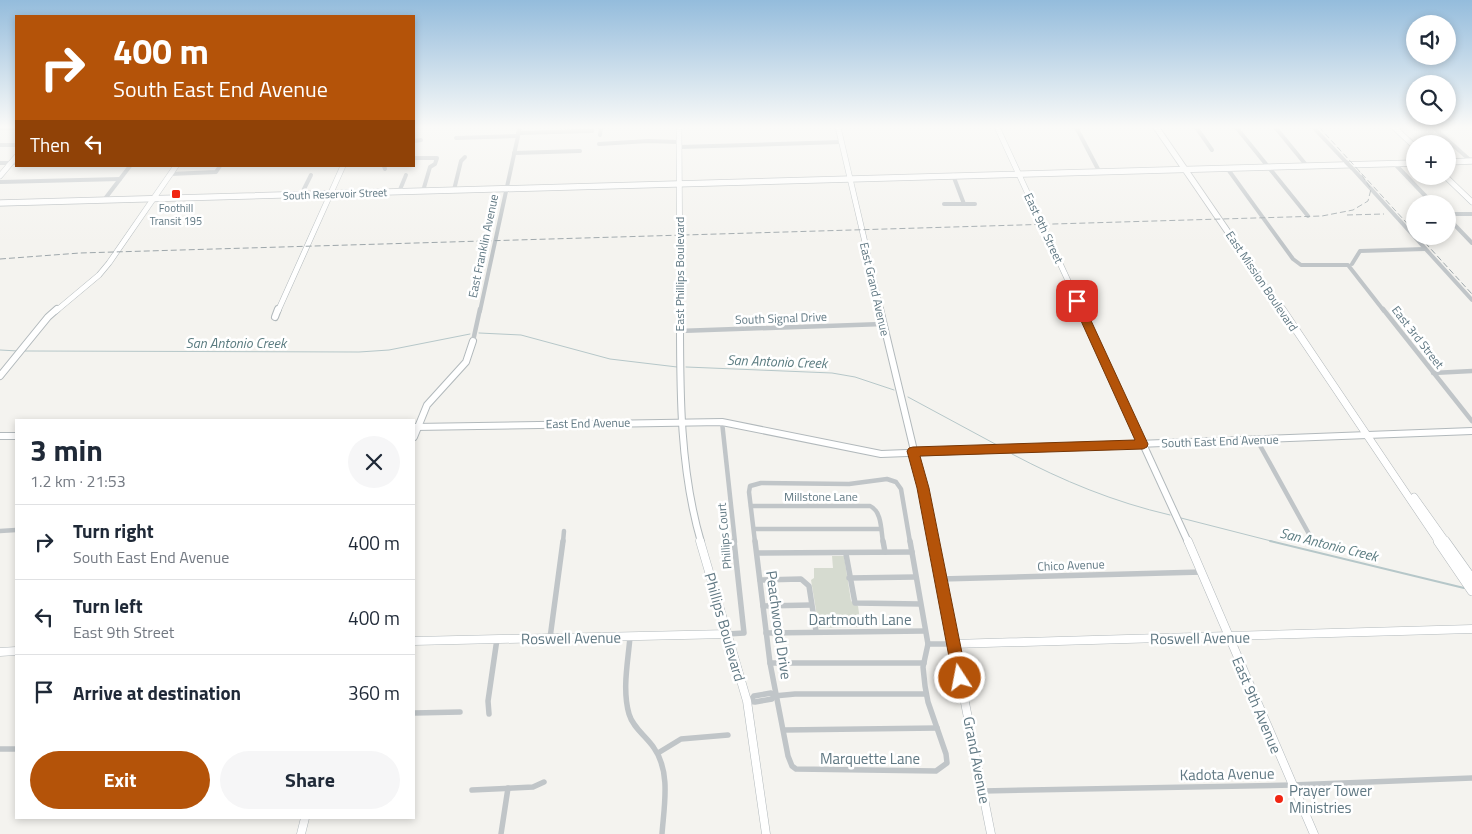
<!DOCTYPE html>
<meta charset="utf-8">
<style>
:root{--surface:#fff;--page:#f6f6f7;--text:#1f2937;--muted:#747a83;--line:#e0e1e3;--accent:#b45309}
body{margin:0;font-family:"Titillium Web",sans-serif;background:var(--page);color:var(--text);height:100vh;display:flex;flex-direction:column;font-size:19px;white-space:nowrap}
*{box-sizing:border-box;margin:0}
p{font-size:16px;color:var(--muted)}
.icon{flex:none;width:28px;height:28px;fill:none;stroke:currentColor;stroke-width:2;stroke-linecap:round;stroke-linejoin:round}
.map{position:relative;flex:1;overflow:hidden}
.drawer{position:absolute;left:15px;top:419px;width:400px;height:400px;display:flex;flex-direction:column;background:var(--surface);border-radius:0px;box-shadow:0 2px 8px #0003}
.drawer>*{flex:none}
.top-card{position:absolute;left:15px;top:15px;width:400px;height:152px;border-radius:0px;box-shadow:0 2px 8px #0003;background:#b45309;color:#fff;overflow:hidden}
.fabs{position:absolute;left:1406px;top:15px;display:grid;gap:10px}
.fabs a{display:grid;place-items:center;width:50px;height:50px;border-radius:50%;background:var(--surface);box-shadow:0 2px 8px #0003;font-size:25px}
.pin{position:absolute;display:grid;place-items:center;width:42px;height:42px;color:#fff;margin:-21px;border-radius:10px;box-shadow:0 2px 8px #0006}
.me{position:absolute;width:55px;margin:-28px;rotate:349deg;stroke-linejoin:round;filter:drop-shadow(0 0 4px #0008)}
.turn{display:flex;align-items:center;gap:18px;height:105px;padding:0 15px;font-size:22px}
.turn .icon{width:65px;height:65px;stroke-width:2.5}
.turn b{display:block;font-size:35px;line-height:42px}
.then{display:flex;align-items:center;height:48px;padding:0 15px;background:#0003;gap:10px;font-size:19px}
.round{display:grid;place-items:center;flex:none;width:52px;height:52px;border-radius:26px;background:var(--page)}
.overview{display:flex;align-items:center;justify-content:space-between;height:85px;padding:0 15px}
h1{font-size:30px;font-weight:700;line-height:38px}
.primary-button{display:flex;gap:10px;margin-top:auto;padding:10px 15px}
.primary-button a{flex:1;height:58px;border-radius:30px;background:var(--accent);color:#fff;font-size:20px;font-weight:700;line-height:58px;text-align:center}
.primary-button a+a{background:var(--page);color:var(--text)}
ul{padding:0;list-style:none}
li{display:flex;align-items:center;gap:15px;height:75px;padding:0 15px;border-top:1px solid var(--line)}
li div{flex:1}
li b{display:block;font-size:19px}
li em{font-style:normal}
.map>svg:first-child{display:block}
.green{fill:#d6dbd0}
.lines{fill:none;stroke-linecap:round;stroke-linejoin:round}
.stream-far1{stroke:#b6c7c9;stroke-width:1}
.stream{stroke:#b6c7c9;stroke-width:2}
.secondary-far2-casing{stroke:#b2b9bc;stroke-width:6}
.secondary-far1-casing{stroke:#b2b9bc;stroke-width:8}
.secondary-casing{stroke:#b2b9bc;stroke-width:9}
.primary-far2-casing{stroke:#b1b7ba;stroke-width:7}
.primary-far1-casing{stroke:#b1b7ba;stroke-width:8}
.primary-casing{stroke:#b1b7ba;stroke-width:10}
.street-far2{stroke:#c0c5c8;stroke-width:4}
.street-far1{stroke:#c0c5c8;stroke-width:4.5}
.street{stroke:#c0c5c8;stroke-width:5.5}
.secondary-far2{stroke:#fff;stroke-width:5}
.secondary-far1{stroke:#fff;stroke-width:6}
.secondary{stroke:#fff;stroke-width:8}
.primary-far2{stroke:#fff;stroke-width:5.5}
.primary-far1{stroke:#fff;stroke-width:7}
.primary{stroke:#fff;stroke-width:9}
.rail{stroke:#9ea7ab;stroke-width:1;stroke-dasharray:6 3;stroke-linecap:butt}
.street-bridge{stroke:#c0c5c8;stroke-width:4}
.route{fill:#b45309;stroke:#753606}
.poi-dot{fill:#f12512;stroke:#fff;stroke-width:2}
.labels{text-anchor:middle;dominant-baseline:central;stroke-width:5;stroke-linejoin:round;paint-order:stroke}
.far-street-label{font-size:11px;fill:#607883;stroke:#fff}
.far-poi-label{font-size:11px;fill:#607883;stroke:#fff}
.street-label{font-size:12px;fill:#607883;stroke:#fff}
.water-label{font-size:14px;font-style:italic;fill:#5b7c81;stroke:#fff}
.near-street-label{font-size:15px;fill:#607883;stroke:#fff}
.near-poi-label{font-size:15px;fill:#607883;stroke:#fff;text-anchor:start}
</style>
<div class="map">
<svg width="1472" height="834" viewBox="0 0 1472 834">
<rect width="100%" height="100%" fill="#f4f3ef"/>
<polygon class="green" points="832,556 844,556 851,601 858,606 861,627 819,628 811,580 814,578 814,568 833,568"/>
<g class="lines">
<g class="stream-far1">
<polyline points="479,333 521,335 610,359 677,367"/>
<polyline points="0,350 18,351"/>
<polyline points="25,351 359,352 389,350 470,334"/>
<polyline points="686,367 832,373 855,377 894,390"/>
<polyline points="908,397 997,445"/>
<path d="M 1012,454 C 1063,481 1114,502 1170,515"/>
<polyline points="1181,518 1275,542"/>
</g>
<polyline class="stream" points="1270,541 1464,588"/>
<defs>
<g id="secondary-far2">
<polyline points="679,127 680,311"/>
<polyline points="838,127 881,311"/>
<polyline points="997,127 1082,311"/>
<polyline points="1394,127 1415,147"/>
<polyline points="0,176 16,157"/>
<polyline points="1445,176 1472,202"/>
<polyline points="56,311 99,275 109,263 176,166"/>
<polyline points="278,311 343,166"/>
</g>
<g id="secondary-far1">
<path d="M 680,309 C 680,387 679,467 701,542"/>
<polyline points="880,309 923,488 934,542"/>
<polyline points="1081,309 1188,542"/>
<polyline points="275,317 278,309"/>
<polyline points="0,376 48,317 57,309"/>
<polyline points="414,427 722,422 881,454 1472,431"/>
<polyline points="0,436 16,436"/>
<polyline points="414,437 427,405 466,362 473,341"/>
</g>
<g id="secondary">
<polyline points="700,541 747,701 766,834"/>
<polyline points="933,541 991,834"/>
<polyline points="1188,541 1314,834"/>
<polyline points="414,641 728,634"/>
<polyline points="953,644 1472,629"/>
<polyline points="0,652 16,651"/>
<polyline points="301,834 305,818"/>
</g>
<g id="primary-far2">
<polyline points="1156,127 1282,311"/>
<polyline points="1448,162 1472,161"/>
<polyline points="0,203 1415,163"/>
</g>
<g id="primary-far1">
<polyline points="1282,309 1439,542"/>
<polyline points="1414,497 1446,542"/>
</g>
<g id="primary">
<polyline points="1438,541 1472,591"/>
<polyline points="1445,541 1472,579"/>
</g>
</defs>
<use href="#secondary-far2" class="secondary-far2-casing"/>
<use href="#secondary-far1" class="secondary-far1-casing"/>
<use href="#secondary" class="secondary-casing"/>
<use href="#primary-far2" class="primary-far2-casing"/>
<use href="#primary-far1" class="primary-far1-casing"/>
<use href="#primary" class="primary-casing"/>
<g class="street-far2">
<polyline points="1076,127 1099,171"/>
<polyline points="1196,127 1212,150"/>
<polyline points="1236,127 1308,216"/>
<polyline points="1275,127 1307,166"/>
<polyline points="1313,127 1346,162"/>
<polyline points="1433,127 1471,161"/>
<polyline points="0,128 16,128"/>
<polyline points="518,133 592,131"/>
<polyline points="600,135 601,127"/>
<polyline points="456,138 518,136"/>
<polyline points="414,141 421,140"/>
<polyline points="599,144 648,141 679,142"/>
<polyline points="0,145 16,145"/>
<polyline points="679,147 841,142"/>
<polyline points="514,153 580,151"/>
<polyline points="414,158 437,158 435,164 430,167 423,191"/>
<polyline points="0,163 16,163"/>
<polyline points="1394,163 1433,204"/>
<polyline points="384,166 385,169"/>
<polyline points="1227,168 1293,259 1301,265 1348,265 1384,311"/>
<polyline points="1352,168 1472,300"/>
<polyline points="171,174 216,172 220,166"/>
<polyline points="953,175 964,204"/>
<polyline points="0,182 120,179"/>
<polyline points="454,190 461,161 465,157"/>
<polyline points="399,192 406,175"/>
<polyline points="301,195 311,175"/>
<polyline points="104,200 130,166"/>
<polyline points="944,204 975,204"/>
<polyline points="1448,214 1472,214"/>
<polyline points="1448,218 1472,243"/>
<polyline points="1352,264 1360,251 1425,249"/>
<polyline points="480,311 520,127"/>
</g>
<g class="street-far1">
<polyline points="1383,309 1472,421"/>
<polyline points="679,331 883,324"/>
<polyline points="473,341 480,309"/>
<polyline points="1433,373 1472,371"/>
<polyline points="722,422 735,542"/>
<polyline points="1257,440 1309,534"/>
<path d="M 751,506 L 870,506 C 882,511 881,531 883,542"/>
<polyline points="754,529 881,529"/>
<polyline points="0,531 16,530"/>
<polyline points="563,542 564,531"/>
<polyline points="755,542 749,492 750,486 761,483 849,484 887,479 896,482 901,489 910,542"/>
</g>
<g class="street">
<polyline points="755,541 770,663 788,756 792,766 796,769 936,771 947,763 946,754 928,702 925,686 923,667 928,644 910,541"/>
<polyline points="883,541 885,552"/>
<polyline points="757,553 912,552"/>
<polyline points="846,554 855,603 920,604"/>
<polyline points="849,578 915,577"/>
<polyline points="941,579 1202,572"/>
<polyline points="760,580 801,579 809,586 816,631"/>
<polyline points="763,606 811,605"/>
<polyline points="766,633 925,631"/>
<polyline points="728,634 744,633 734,541"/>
<path d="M 630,637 C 628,662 622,689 629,714 C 633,728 646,736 654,748 C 671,772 664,806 662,834"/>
<polyline points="550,638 563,541"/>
<polyline points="928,644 953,644"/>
<polyline points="770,663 924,663"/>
<polyline points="751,700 754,696 771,693 774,696"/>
<polyline points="747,701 755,702 772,699 774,696 795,694 926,694"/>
<polyline points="414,713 460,712"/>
<polyline points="489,714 488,701 497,639"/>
<polyline points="784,730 937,728"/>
<polyline points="0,749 16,749"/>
<polyline points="658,753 681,739 728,735"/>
<polyline points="472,790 533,787 544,782"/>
<polyline points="983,791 1292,785 1472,778"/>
<polyline points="501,834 508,788"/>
</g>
<use href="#secondary-far2" class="secondary-far2"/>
<use href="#secondary-far1" class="secondary-far1"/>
<use href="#secondary" class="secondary"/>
<use href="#primary-far2" class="primary-far2"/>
<use href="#primary-far1" class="primary-far1"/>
<use href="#primary" class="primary"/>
<g class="rail">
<polyline points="1319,127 1415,232"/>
<polyline points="1347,215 1384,214"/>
<polyline points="1419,236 1472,294"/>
<polyline points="0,259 80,253 1322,216 1353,210 1368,201 1371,189 1359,171"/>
</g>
<polyline class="street-bridge" points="1346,162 1352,168"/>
</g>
<linearGradient id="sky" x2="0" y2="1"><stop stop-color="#94bcdc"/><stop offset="0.52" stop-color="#fafaf8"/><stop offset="1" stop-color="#fafaf8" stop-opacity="0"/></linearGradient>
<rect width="1472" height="244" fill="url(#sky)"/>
<polygon class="route" points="1077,298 1082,301 1148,444 1147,447 1143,449 920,456 929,488 967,678 965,683 960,685 955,683 953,678 917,488 907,451 909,448 913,447 1135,440 1072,301"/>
<g class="poi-dot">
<rect x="171" y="189" width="10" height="10" rx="2.5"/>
<circle cx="1279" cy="799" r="5"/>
</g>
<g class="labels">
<g class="far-street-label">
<text transform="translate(335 194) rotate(-2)">South Reservoir Street</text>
</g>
<g class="far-poi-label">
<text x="176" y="208">Foothill<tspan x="176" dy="13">Transit 195</tspan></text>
</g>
<g class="street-label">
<text transform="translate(1044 228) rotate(65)">East 9th Street</text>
<text transform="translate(483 246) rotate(-78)">East Franklin Avenue</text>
<text transform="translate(679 274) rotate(-90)">East Phillips Boulevard</text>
<text transform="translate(1262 281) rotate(56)">East Mission Boulevard</text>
<text transform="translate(875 289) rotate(77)">East Grand Avenue</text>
<text transform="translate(781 318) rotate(-2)">South Signal Drive</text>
<text transform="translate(1418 337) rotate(52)">East 3rd Street</text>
<text transform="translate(588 423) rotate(-1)">East End Avenue</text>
<text transform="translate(1220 441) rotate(-2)">South East End Avenue</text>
<text x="821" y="496">Millstone Lane</text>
<text transform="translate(724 536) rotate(-95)">Phillips Court</text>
<text transform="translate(1071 565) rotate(-2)">Chico Avenue</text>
</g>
<g class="water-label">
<text x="236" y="342">San Antonio Creek</text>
<text transform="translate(777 361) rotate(2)">San Antonio Creek</text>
<text transform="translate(1329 544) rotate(14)">San Antonio Creek</text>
</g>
<g class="near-street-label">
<text x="860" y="619">Dartmouth Lane</text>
<text transform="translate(779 625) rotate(82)">Peachwood Drive</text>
<text transform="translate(725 627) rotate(74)">Phillips Boulevard</text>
<text transform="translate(571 638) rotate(-1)">Roswell Avenue</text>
<text transform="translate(1200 638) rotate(-1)">Roswell Avenue</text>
<text transform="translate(1257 705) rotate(67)">East 9th Avenue</text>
<text x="870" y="758">Marquette Lane</text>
<text transform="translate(977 760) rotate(79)">Grand Avenue</text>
<text transform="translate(1227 774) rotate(-1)">Kadota Avenue</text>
</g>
<g class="near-poi-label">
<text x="1289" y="790">Prayer Tower<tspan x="1289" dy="17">Ministries</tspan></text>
</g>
</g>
</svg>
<div class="fabs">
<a><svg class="icon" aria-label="sound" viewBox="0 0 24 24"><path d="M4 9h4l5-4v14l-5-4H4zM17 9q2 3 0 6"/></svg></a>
<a><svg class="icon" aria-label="search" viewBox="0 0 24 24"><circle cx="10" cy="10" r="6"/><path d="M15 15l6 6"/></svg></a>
<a>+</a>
<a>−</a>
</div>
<div class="pin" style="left:1077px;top:301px;background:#d93025"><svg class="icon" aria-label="arrive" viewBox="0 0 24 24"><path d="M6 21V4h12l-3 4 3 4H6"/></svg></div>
<svg class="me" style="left:960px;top:678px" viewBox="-20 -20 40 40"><circle r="17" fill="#b45309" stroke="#fff" stroke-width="3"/><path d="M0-11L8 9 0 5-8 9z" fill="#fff"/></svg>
<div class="top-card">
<div class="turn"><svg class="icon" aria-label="right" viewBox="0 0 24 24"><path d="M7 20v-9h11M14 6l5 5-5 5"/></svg><div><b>400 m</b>South East End Avenue</div></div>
<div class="then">Then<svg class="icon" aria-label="left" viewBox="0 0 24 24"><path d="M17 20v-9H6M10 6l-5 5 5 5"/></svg></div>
</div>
<section class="drawer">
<div class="overview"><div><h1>3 min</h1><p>1.2 km · 21:53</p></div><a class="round"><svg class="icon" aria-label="close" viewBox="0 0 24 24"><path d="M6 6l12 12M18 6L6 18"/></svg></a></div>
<ul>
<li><svg class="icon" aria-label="right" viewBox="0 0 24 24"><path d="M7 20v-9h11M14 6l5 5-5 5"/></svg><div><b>Turn right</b><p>South East End Avenue</p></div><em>400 m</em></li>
<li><svg class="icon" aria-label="left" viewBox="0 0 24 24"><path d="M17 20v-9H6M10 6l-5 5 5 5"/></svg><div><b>Turn left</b><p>East 9th Street</p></div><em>400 m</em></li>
<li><svg class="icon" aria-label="arrive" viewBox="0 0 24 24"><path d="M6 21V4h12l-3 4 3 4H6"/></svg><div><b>Arrive at destination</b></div><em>360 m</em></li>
</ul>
<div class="primary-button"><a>Exit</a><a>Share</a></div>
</section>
</div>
